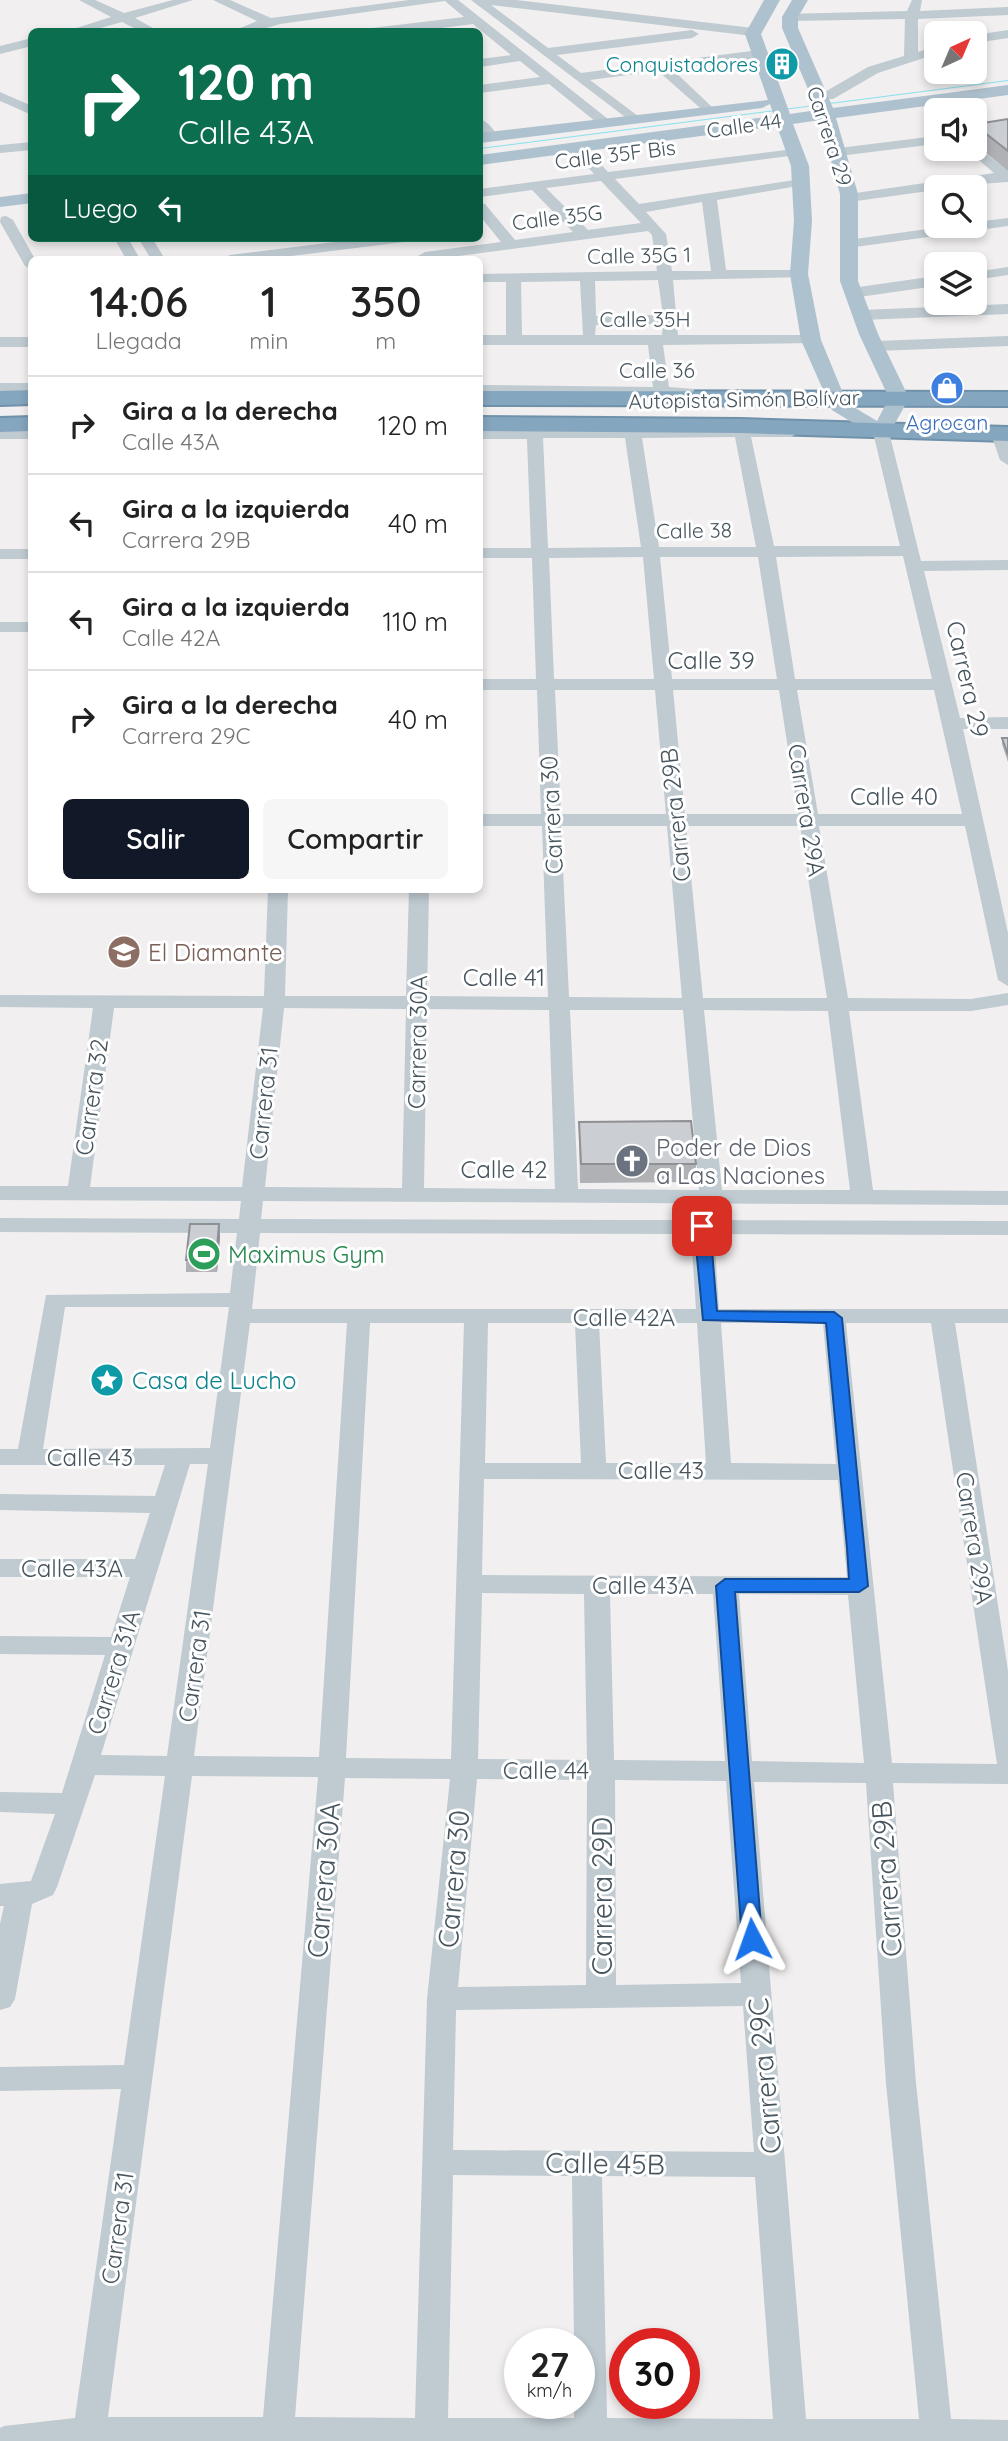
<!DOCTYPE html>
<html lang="es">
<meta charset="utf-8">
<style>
:root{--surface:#fff;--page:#f6f6f6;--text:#222;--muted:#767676;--line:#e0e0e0;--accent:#111827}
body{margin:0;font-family:Quicksand,sans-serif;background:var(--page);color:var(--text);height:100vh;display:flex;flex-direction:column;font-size:26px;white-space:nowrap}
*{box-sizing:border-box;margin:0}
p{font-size:23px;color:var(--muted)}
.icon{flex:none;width:38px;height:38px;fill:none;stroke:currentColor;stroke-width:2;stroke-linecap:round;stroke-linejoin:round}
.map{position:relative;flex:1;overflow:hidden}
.panel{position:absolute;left:28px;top:256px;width:455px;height:637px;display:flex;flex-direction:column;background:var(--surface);border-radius:10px;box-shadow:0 4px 10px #0003}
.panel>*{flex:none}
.top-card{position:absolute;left:28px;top:28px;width:455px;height:214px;border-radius:10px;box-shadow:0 4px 10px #0003;background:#0b6e4f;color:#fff;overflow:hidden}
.needle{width:46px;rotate:44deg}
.buttons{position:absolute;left:924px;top:21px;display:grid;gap:14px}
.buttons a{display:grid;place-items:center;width:63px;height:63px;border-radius:10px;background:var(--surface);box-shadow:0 4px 10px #0003;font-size:35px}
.speed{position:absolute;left:504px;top:2328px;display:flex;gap:14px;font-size:35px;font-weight:700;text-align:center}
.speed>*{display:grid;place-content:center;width:91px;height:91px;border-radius:50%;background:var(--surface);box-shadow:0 4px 10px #0003;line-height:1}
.speed small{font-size:18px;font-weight:400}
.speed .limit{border:10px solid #d22;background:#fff;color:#111}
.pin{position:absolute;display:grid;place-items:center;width:60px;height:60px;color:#fff;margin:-30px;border-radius:14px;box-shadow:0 4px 10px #0006}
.me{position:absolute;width:77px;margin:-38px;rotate:356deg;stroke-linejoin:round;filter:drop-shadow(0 0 5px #0008)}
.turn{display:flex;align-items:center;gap:24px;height:147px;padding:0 35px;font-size:32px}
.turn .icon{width:91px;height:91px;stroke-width:2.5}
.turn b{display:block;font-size:49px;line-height:60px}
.then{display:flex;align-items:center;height:66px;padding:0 35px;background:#0003;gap:14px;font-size:26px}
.eta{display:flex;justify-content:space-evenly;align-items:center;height:119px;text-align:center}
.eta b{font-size:42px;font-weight:600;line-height:49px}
.action{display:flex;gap:14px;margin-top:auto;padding:14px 35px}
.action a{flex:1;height:80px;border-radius:10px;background:var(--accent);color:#fff;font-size:28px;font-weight:600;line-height:80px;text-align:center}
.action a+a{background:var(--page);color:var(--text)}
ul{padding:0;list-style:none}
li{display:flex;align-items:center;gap:21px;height:98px;padding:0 35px;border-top:2px solid var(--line)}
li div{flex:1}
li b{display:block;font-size:26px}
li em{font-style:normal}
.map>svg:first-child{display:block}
.water{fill:#88e1ee}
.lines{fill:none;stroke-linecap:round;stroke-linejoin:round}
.highway-casing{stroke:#7091aa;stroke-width:4}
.minor{fill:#bfcad1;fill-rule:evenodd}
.major{fill:#aec1ce;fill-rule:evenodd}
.highway{fill:#85a6bf;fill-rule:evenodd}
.wall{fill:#afb1b5}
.shaded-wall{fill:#8e9094}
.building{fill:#cbced3;stroke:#8e9094;stroke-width:2}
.route{fill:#1a73e8;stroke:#114b97;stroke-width:2}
.labels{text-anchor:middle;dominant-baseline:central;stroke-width:6;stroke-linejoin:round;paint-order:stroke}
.far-culture-label{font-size:21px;fill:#0d838f;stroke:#fff;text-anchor:end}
.far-street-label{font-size:21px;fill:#46545d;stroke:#fff}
.far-shop-label{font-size:21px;fill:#366cbe;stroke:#fff}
.street-label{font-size:24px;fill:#46545d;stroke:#fff}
.education-label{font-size:24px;fill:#785e54;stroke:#fff;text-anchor:start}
.worship-label{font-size:24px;fill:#5b616d;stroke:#fff;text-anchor:start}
.leisure-label{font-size:24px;fill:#27864d;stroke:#fff;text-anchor:start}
.culture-label{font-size:24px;fill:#0d838f;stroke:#fff;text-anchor:start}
.near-street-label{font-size:28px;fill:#46545d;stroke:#fff}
</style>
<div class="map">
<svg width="1008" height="2441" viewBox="0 0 1008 2441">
<rect width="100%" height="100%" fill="#f1efef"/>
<polygon class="water" points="1008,80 1008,81 480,149 480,148"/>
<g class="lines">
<defs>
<g id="highway">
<polygon points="32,390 32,404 0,405 0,391"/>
<polygon points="480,391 1008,392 1008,406 480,405"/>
<polygon points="32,417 32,431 0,432 0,418"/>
<polygon points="480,417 741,419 1008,427 1008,441 741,433 480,431"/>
</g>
</defs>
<use href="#highway" class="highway-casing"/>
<g class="minor">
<polygon points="79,0 95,0 124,13 173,0 193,0 135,18 160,32 142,32 122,22 86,32 64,32 111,17"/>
<polygon points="213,0 230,0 271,18 409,0 458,0 613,123 601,126 549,84 480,93 480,85 540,77 520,61 480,67 480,59 511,55 473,24 410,32 366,32 372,28 464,17 445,1 280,24 252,32 231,32 257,21"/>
<polygon points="471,0 516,0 753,28 759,32 753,36 491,5 548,48 692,30 699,34 692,38 557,55 581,73 759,50 766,54 759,58 672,69 712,107 714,110 707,114 658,71 590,80 638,116 638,122 633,123"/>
<polygon points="912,0 922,0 920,11 1008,7 1008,15 918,19 918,52 936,46 936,54 878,73 833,99 823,99 823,93 868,67 904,56 905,19 790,21 785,20 785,14 907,11"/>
<polygon points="1008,30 1008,38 975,43 975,35"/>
<polygon points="32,38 32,46 0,54 0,46"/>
<polygon points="0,92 32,106 32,115 0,101"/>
<path d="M 480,119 C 487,121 499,133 496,140 L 486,140 L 480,131 Z"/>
<polygon points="936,136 936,144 839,156 832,152 839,148"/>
<polygon points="32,142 32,150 0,153 0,145"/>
<path d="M 577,143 L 582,144 L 608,172 L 802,148 L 802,154 L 797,155 L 615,179 L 639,204 L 808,178 L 808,184 L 803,185 L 717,200 L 726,270 L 799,270 L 804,271 L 804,277 L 673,280 L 678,335 L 811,335 L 816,337 L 816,343 L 663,345 L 669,387 L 694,389 L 694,395 L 688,397 L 480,395 L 480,385 L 653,387 L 648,345 L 480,345 L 480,335 L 506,335 L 506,282 L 480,282 L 480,274 L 657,271 L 652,235 L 648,231 L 436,259 L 420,259 L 418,256 L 425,252 L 501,242 L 480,216 L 480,203 L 485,204 L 515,240 L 573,232 L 532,190 L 480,197 L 480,189 L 594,174 L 570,147 ZM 601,181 L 641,223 L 588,230 L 546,188 ZM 702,202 L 711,271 L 672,271 L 666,234 L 646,212 ZM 658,280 L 663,315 L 596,316 L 595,281 ZM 580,281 L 583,335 L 522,335 L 521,282 ZM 663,324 L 662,335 L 595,335 L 596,325 Z"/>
<polygon points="975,145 1008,171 1008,182 936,187 936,190 849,202 842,198 849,194 994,173 966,149 975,149"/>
<polygon points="6,216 13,220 35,259 32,259 32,270 25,266 0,222 1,217"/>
<polygon points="1008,218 1008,226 848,248 841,244 848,240 949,226 975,226 975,222"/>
<polygon points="114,238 128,238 140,259 126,259"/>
<polygon points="138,238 152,238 165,259 151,259"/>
<polygon points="367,238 411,238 404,242 267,259 223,259 230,255"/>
<polygon points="1008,267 1008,275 975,280 975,272"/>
<polygon points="936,276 936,286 852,298 844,293 852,288"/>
<polygon points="1008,304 1008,314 862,320 854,315 862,310"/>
<polygon points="1008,336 1008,346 876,351 868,346 876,341"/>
<rect x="0" y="337" width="32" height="10"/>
<rect x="0" y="383" width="32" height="10"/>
<path d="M 741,421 L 749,427 L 791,427 L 799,432 L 791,437 L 751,437 L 774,546 L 900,546 L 873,432 L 881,427 L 889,432 L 921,561 L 1008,560 L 1008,570 L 924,571 L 960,718 L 1008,717 L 1008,729 L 963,729 L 1008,933 L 1008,986 L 998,980 L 965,826 L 819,826 L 848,998 L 971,999 L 1008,993 L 1008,1005 L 971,1011 L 849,1011 L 873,1190 L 1008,1191 L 1008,1205 L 263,1201 L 261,1219 L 1008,1221 L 1008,1235 L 714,1234 L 719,1309 L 1008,1309 L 1008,1323 L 955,1323 L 1008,1671 L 1008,1784 L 893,1783 L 916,2083 L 951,2419 L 1008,2420 L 1008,2441 L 0,2441 L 0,2428 L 4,2426 L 75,2418 L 121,2089 L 0,2091 L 0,2067 L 124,2065 L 165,1776 L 95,1775 L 57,1887 L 53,1895 L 32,1904 L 15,1999 L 10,2007 L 0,2010 L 0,1924 L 4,1906 L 0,1906 L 0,1884 L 31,1881 L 55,1814 L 0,1812 L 0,1792 L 62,1793 L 105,1655 L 0,1654 L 0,1636 L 111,1637 L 130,1577 L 0,1577 L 0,1559 L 135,1559 L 150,1513 L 0,1510 L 0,1494 L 155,1496 L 165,1465 L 0,1465 L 0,1449 L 18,1449 L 46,1295 L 230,1293 L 237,1233 L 0,1232 L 0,1218 L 239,1219 L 241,1201 L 0,1200 L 0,1186 L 68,1186 L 93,1008 L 0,1007 L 0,995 L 264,996 L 268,889 L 288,889 L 285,996 L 406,996 L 409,889 L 429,889 L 427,996 L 548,997 L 542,826 L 480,826 L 480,814 L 541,814 L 537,690 L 480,690 L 480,679 L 536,679 L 532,558 L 480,558 L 480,548 L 531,548 L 527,439 L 480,439 L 480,429 L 733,427 L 735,423 ZM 735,437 L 756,547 L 659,547 L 642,438 ZM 543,438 L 625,438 L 641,547 L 548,548 ZM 903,556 L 932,679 L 795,679 L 776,557 ZM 643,557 L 654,679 L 554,679 L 549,558 ZM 660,557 L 758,557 L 777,679 L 672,679 ZM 555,690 L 655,690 L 666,814 L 561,814 ZM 673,690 L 779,690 L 798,814 L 685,814 ZM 797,690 L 934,690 L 962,814 L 818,814 ZM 561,826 L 667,826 L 682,998 L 569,997 ZM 686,826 L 800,826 L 827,998 L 703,998 ZM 114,1008 L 263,1008 L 242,1187 L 90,1187 ZM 284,1008 L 406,1009 L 402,1188 L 265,1187 ZM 427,1009 L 549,1010 L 555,1189 L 424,1188 ZM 570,1010 L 683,1010 L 699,1190 L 578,1189 ZM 704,1010 L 828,1011 L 850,1190 L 722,1190 ZM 260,1233 L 691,1234 L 696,1309 L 252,1309 ZM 65,1307 L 229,1307 L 210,1448 L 43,1449 ZM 250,1323 L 347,1323 L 319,1757 L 194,1756 ZM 370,1323 L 464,1323 L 451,1759 L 346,1758 ZM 488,1323 L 575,1323 L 581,1463 L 485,1463 ZM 599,1323 L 697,1323 L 706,1463 L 606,1463 ZM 721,1323 L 823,1323 L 836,1464 L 731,1463 ZM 846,1323 L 931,1323 L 997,1764 L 892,1763 ZM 190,1464 L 208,1464 L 167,1756 L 101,1755 ZM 484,1479 L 838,1480 L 847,1577 L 482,1575 ZM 482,1593 L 584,1594 L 587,1760 L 478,1759 ZM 610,1594 L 713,1594 L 725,1761 L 614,1760 ZM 739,1594 L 848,1595 L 864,1763 L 752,1761 ZM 192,1776 L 318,1777 L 263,2417 L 108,2417 ZM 345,1778 L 450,1779 L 427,1999 L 415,2418 L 295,2417 ZM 477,1779 L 587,1780 L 586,1985 L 458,1987 ZM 615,1780 L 726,1781 L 741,1983 L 616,1985 ZM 754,1782 L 866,1783 L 886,2083 L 919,2419 L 806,2419 ZM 743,2006 L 754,2152 L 453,2150 L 456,2010 ZM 453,2175 L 572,2176 L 574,2343 L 579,2343 L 579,2403 L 574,2403 L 574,2418 L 448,2418 ZM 602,2176 L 755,2177 L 773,2419 L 607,2418 Z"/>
<rect x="0" y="429" width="32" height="10"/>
<polygon points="999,429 1005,431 1008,436 1008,465 1000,460 991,434"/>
<rect x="0" y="549" width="32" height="10"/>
<rect x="0" y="622" width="32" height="10"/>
</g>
<g class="major">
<path d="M 764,0 L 780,0 L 761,34 L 790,114 L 817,110 L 782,28 L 782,17 L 792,0 L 808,0 L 798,17 L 798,28 L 833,108 L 1008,85 L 1008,95 L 836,118 L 858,194 L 858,281 L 878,334 L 909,398 L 888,436 L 874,436 L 832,410 L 801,340 L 790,274 L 794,221 L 791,166 L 777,126 L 480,165 L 480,155 L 774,116 L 770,104 L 762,108 L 480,143 L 480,133 L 768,100 L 745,34 ZM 820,120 L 840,194 L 840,281 L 859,334 L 889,398 L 877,421 L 847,403 L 821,340 L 808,274 L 812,221 L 809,166 L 793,124 Z"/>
<polygon points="32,193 32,203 0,207 0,197"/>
</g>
<use href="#highway" class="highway"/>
</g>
<g class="wall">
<polygon points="1008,119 1008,171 975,144 975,121 977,124"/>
<polygon points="1002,738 1008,738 1008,762 1002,744"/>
<polygon points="579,1122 696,1164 695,1182 580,1183"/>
<polygon points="219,1224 220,1237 217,1272 186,1272 186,1260"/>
</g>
<polygon class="shaded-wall" points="219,1224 220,1237 217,1272 216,1260"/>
<g class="building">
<polygon points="1008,119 1008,151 975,125 975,121 977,124"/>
<polygon points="1002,738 1008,738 1008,755"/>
<polygon points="691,1121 696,1164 581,1164 579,1122"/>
<polygon points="190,1224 219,1224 216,1260 186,1260"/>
</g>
<polygon class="route" points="702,1221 710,1226 717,1311 834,1312 842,1318 868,1586 859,1592 735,1592 762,1939 759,1944 745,1944 742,1939 716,1586 725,1579 849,1579 847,1548 826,1323 703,1320 694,1226"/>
<defs>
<symbol id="building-disc" viewBox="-11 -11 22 22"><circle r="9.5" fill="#0f9aa8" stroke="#fff"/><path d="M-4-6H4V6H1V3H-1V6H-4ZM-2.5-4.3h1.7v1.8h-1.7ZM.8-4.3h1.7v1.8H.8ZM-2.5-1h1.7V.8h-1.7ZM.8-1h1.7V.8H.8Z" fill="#fff"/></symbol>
<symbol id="shop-disc" viewBox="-11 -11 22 22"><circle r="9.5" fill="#3f7fe0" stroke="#fff"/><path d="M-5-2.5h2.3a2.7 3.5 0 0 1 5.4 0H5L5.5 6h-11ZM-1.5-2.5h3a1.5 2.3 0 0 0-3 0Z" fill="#fff"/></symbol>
<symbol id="school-disc" viewBox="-11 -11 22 22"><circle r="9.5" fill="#8d6e63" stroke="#fff"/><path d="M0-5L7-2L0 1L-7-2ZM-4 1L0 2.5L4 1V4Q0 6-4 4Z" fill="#fff"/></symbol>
<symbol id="church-disc" viewBox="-11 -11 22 22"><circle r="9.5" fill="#6b7280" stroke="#fff"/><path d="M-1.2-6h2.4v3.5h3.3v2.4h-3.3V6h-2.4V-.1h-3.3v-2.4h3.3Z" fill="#fff"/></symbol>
<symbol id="stadium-disc" viewBox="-11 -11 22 22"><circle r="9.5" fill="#2e9e5b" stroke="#fff"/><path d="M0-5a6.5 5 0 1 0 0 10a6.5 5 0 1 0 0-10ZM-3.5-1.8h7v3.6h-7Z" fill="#fff"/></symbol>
<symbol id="sight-disc" viewBox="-11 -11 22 22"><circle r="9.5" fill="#0f9aa8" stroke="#fff"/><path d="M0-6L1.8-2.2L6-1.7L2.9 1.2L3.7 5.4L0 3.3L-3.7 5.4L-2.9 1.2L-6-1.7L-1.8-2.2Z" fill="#fff"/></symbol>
</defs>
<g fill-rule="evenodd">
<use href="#building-disc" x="763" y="45" width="38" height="38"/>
<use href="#shop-disc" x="928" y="369" width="38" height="38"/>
<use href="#school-disc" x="105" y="933" width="38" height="38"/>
<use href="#church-disc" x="613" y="1142" width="38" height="38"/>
<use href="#stadium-disc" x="185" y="1235" width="38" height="38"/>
<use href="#sight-disc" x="88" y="1361" width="38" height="38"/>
</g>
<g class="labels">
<g class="far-culture-label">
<text x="758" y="64">Conquistadores</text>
</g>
<g class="far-street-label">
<text transform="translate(744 125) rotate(-8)">Calle 44</text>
<text transform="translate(830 136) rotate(72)">Carrera 29</text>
<text transform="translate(615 154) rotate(-7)">Calle 35F Bis</text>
<text transform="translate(557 217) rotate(-7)">Calle 35G</text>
<text transform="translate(639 255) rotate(-1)">Calle 35G 1</text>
<text x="645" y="319">Calle 35H</text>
<text x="657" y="370">Calle 36</text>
<text transform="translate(744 399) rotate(-1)">Autopista Simón Bolívar</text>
<text transform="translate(694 530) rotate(-1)">Calle 38</text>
</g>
<g class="far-shop-label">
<text x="947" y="422">Agrocan</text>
</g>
<g class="street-label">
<text x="711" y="660">Calle 39</text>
<text transform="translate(968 679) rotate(77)">Carrera 29</text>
<text x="894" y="796">Calle 40</text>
<text transform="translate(807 810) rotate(81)">Carrera 29A</text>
<text transform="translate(551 815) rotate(-93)">Carrera 30</text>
<text transform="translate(675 815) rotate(-96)">Carrera 29B</text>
<text x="504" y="977">Calle 41</text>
<text transform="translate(417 1042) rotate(-89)">Carrera 30A</text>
<text transform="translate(91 1097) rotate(-82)">Carrera 32</text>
<text transform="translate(263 1103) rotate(-84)">Carrera 31</text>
<text x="504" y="1169">Calle 42</text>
<text x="624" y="1317">Calle 42A</text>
<text x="90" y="1457">Calle 43</text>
<text x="661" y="1470">Calle 43</text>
<text transform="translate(975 1538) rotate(81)">Carrera 29A</text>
<text x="72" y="1568">Calle 43A</text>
<text x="643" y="1585">Calle 43A</text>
<text transform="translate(194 1666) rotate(-82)">Carrera 31</text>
<text transform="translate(113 1672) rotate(-73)">Carrera 31A</text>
<text x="546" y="1770">Calle 44</text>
<text transform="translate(117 2228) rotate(-82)">Carrera 31</text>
</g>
<g class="education-label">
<text x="148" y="952">El Diamante</text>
</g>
<g class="worship-label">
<text x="656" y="1147">Poder de Dios<tspan x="656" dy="28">a Las Naciones</tspan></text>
</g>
<g class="leisure-label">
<text x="228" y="1254">Maximus Gym</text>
</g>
<g class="culture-label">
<text x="132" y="1380">Casa de Lucho</text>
</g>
<g class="near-street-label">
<text transform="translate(453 1879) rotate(-85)">Carrera 30</text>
<text transform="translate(886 1879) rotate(-94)">Carrera 29B</text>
<text transform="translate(323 1880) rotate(-85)">Carrera 30A</text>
<text transform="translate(601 1896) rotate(-90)">Carrera 29D</text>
<text transform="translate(764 2076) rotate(-95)">Carrera 29C</text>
<text transform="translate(605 2163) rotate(1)">Calle 45B</text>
</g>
</g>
</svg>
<div class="buttons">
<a><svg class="needle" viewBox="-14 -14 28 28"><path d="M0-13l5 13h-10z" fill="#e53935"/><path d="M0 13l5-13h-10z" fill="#767676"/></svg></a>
<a><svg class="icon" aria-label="sound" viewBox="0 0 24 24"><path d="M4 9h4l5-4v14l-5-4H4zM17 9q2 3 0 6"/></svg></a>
<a><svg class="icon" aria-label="search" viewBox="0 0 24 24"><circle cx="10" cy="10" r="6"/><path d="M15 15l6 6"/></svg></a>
<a><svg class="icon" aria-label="layers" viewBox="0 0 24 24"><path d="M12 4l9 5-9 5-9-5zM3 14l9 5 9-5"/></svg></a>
</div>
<div class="speed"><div>27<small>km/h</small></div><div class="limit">30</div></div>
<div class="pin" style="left:702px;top:1226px;background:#d93025"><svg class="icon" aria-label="arrive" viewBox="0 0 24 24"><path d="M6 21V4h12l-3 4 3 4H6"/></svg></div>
<svg class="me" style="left:752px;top:1939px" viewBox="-20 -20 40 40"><path d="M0-17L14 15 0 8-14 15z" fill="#1a73e8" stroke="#fff" stroke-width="4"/></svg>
<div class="top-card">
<div class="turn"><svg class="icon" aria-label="right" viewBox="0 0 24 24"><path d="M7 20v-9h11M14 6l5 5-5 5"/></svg><div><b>120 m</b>Calle 43A</div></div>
<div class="then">Luego<svg class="icon" aria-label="left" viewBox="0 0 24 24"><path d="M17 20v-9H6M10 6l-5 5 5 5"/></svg></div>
</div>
<section class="panel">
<div class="eta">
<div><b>14:06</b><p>Llegada</p></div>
<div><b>1</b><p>min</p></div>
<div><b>350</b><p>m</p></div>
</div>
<ul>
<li><svg class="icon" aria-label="right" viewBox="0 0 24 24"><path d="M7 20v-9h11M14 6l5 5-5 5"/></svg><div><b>Gira a la derecha</b><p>Calle 43A</p></div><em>120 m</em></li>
<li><svg class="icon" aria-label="left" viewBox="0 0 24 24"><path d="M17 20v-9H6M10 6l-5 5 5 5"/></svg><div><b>Gira a la izquierda</b><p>Carrera 29B</p></div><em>40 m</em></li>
<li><svg class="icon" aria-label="left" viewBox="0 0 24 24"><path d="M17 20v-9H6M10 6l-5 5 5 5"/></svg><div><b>Gira a la izquierda</b><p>Calle 42A</p></div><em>110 m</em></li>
<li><svg class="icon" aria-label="right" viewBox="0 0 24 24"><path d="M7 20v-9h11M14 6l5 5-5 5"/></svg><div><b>Gira a la derecha</b><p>Carrera 29C</p></div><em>40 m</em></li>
</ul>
<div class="action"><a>Salir</a><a>Compartir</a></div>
</section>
</div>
